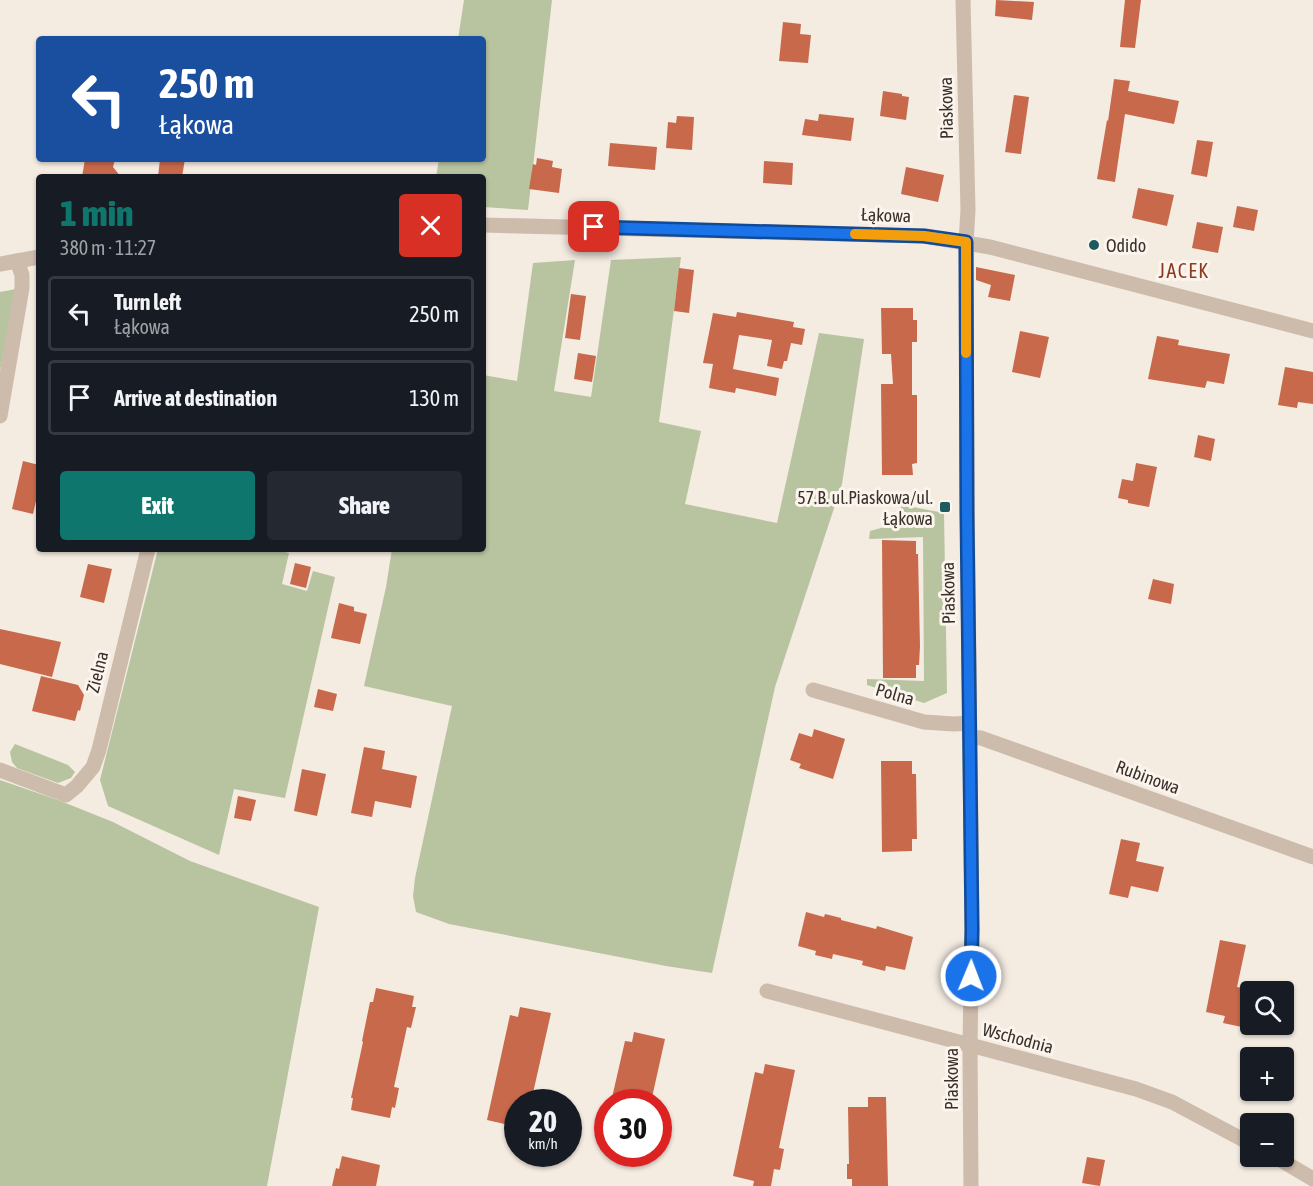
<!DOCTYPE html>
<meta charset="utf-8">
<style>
:root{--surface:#171b24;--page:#242831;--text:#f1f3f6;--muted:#9ea1a6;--line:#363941;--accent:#0f766e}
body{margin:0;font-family:"Asap Condensed",sans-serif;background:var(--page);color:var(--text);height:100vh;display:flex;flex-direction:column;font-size:22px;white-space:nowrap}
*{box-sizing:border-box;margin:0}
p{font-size:20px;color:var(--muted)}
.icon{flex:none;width:33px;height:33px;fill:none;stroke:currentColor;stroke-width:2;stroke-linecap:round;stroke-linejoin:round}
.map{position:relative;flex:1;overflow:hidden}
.details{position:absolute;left:36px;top:174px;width:450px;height:378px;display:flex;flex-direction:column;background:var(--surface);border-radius:6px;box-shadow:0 2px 4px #0004}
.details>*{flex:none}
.hud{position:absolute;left:36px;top:36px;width:450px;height:126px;border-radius:6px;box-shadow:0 2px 4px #0004;background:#1a4fa0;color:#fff;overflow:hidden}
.tools{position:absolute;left:1240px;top:981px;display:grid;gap:12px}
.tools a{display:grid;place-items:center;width:54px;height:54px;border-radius:6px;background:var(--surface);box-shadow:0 2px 4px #0004;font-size:30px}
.speed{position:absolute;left:504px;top:1089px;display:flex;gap:12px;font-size:30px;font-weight:700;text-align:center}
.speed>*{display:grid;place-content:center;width:78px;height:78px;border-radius:50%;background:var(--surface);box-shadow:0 2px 4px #0004;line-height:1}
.speed small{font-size:15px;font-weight:400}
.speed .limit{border:9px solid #d22;background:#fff;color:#111}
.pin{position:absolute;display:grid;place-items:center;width:51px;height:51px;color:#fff;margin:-26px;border-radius:12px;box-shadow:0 3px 9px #0006}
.me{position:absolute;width:66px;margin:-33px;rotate:1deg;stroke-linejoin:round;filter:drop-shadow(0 0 4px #0008)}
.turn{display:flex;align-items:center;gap:21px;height:126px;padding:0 24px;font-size:27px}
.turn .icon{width:78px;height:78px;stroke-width:2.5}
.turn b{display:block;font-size:42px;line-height:51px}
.round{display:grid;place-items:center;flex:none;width:63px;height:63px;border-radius:6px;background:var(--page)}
.overview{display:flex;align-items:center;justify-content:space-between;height:102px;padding:0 24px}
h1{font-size:36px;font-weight:800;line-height:45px;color:var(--accent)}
.action{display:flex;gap:12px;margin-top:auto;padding:12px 24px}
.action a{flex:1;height:69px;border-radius:6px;background:var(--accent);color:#fff;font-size:24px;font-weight:800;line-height:69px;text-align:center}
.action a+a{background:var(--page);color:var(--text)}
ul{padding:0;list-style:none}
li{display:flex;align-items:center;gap:18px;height:75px;margin:0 12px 9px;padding:0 12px;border:3px solid var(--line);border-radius:6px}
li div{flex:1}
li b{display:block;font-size:22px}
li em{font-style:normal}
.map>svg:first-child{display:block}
.green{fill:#b8c4a0}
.building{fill:#c8694b}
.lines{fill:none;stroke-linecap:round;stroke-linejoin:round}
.minor{stroke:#cdbbac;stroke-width:15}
.route-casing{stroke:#114b97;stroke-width:15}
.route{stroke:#1a73e8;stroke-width:10}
.slow{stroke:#f59e0b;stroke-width:10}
.poi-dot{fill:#1f5a5e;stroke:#fbf5ee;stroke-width:2}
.labels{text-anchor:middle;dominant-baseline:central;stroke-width:6;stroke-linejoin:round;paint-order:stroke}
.street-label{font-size:18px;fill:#3b302b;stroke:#fbf5ee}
.poi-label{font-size:18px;fill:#3b302b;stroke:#fbf5ee;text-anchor:start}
.neighbourhood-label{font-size:20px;letter-spacing:1.5px;fill:#8c3b22;stroke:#fbf5ee}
</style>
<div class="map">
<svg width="1313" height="1186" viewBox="0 0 1313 1186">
<rect width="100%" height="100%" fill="#f4ebe1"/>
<g class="green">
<polygon points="464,0 552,0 528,210 483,207 483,177 436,177 439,159 483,159 483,39 458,39"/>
<polygon points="681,257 659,422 701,431 685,504 777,523 819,333 864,339 842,484 775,687 712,973 666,966 449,924 416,912 413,896 415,878 452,706 364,686 386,587 392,549 483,549 483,375 517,381 533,263 575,260 554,391 591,397 611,260"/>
<polygon points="16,289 0,371 0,292"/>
<polygon points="902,505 944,513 947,693 924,703 867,685 867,679 924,681 923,537 869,539 870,531 892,525"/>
<polygon points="158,549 272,549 289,553 282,584 307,591 313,571 335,577 285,798 234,789 219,855 108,806 100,780"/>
<polygon points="15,744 68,765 75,772 71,778 58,783 17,768 12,762 10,752"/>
<polygon points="0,780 58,800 113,822 190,861 319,907 267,1186 0,1186"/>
</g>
<g class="building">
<polygon points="996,0 1034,2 1032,20 995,16"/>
<polygon points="1125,0 1141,0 1135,48 1120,47"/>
<polygon points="783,22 801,24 800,34 811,35 808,63 779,61"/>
<polygon points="1114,79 1130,81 1128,91 1179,101 1174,124 1125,114 1115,182 1097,179 1107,120 1108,121"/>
<polygon points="883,91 902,94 902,96 909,97 906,120 880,116"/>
<polygon points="1014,95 1029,97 1021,154 1005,152"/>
<polygon points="819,114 854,118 851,141 802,135 805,119 818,121"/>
<polygon points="677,116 694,117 692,150 666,148 668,122 676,123"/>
<polygon points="1197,140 1213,142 1207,177 1191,174"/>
<polygon points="610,143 657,147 655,170 608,166"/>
<polygon points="537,158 553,161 552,167 562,169 559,193 529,189 533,164 536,165"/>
<polygon points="85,159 115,159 113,167 121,177 82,177"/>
<polygon points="160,159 185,159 182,177 158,177"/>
<polygon points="764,161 793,163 792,185 763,183"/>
<polygon points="906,167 944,175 938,202 901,194"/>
<polygon points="1138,188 1174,195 1167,226 1132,218"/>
<polygon points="1237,206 1258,210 1254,231 1233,227"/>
<polygon points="1197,222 1223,227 1218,253 1192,248"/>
<polygon points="976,267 1015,275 1010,301 988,297 991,285 976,280"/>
<polygon points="679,268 694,270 689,313 674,311"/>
<polygon points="571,294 586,296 580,340 565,338"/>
<polygon points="881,308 913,308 913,320 917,320 917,342 912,342 912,395 917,395 917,463 912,464 913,475 882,475 881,384 893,384 891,354 882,354"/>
<polygon points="737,312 794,322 793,327 805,329 802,345 791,343 787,361 784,361 782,369 767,366 772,340 739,335 733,369 779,378 776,396 736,388 735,393 709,388 713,364 703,363 713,313 736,317"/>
<polygon points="1020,331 1049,337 1040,378 1012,372"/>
<polygon points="1157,336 1179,340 1178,345 1230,354 1224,384 1207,381 1205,388 1148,379"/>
<polygon points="578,353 596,356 592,382 574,379"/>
<polygon points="1285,367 1313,372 1313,404 1298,402 1297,408 1278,405"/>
<polygon points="1198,435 1215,439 1211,461 1194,457"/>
<polygon points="23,461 39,465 39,488 33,514 12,509"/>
<polygon points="1136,463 1157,467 1149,507 1128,503 1128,500 1118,498 1122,479 1133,481"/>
<polygon points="882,540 916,541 916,554 918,554 920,646 919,665 916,665 916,678 883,678"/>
<polygon points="295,563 311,567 306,588 290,584"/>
<polygon points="88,564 112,569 104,603 80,597"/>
<polygon points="1153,579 1174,584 1171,604 1148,599"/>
<polygon points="339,603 354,607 354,611 367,614 360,644 331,638"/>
<polygon points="0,629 61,642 52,677 0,664"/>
<polygon points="41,676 78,685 84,695 80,711 78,710 75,721 32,711"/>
<polygon points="318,689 337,694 333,711 314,707"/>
<polygon points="814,729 845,739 833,779 799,768 801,764 790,760 799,733 812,737"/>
<polygon points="364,747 385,751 382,769 417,776 411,808 375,801 372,817 351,813"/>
<polygon points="881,761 912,761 912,774 916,774 917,839 912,839 912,851 882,852"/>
<polygon points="302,769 326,774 317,816 294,811"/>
<polygon points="238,796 256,800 251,821 234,818"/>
<polygon points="1121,839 1140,843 1136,861 1164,867 1158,892 1131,886 1128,898 1109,894"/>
<polygon points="806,912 824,917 825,914 841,918 841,920 876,929 877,926 913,937 905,970 886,966 885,971 862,965 863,961 833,954 832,959 815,955 816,951 798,946"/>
<polygon points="1220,940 1246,945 1237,987 1251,989 1251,1029 1223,1023 1225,1016 1206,1012"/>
<polygon points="376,988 414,996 412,1007 416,1007 411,1028 407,1027 394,1087 399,1088 395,1108 392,1107 390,1118 351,1110 353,1098 351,1098 363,1042 362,1041 370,1002 373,1002"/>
<polygon points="520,1007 551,1013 531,1102 518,1102 518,1127 487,1120 510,1015 518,1017"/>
<polygon points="634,1032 665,1039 651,1102 611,1102 625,1041 632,1042"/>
<polygon points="765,1064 795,1070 779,1148 784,1149 780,1170 774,1169 771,1186 753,1186 754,1181 733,1176 755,1072 763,1074"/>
<polygon points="868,1097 886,1097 888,1186 852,1186 852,1179 847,1179 847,1164 849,1164 848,1107 868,1107"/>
<polygon points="342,1156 380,1165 376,1186 332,1186 336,1168 339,1169"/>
<polygon points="1087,1157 1105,1160 1100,1186 1082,1183"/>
</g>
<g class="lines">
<g class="minor">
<polyline points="963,0 968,210 966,242 967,491 972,930 970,1045 971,1186"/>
<polyline points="483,225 924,236 990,247 1313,331"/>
<polyline points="0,264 39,257"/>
<polyline points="0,416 22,288 22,275 17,261"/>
<polyline points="813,690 924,722 954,724 969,723"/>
<polyline points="970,737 981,738 1313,857"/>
<polyline points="0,770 66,795 77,786 93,767 99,750 148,549"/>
<polyline points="767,991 1136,1089 1172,1102 1251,1144"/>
<polyline points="1274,1156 1313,1179"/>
</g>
</g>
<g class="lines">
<defs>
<polyline id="route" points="594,227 924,236 966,242 967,514 972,930 971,976"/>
</defs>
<use href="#route" class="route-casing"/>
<use href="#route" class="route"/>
<polyline class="slow" points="855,234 924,236 966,242 966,353"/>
</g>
<g class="poi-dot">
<circle cx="1094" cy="245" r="6"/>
<rect x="939" y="501" width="12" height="12" rx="3"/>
</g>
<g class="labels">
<g class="street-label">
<text transform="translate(946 108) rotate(-91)">Piaskowa</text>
<text transform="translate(886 215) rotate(2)">Łąkowa</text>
<text transform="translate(948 593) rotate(-91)">Piaskowa</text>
<text transform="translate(97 672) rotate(-76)">Zielna</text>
<text transform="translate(895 694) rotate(16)">Polna</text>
<text transform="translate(1148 777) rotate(20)">Rubinowa</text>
<text transform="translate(1018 1038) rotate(15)">Wschodnia</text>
<text transform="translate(951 1079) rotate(-90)">Piaskowa</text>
</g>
<g class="poi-label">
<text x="1106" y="245">Odido</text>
<text x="933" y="497" text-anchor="end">57.B. ul.Piaskowa/ul.<tspan x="933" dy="21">Łąkowa</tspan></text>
</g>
<g class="neighbourhood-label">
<text x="1184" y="270">JACEK</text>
</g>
</g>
</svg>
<div class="tools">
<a><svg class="icon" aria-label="search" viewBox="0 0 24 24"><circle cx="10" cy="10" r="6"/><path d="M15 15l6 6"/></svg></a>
<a>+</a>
<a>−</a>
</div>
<div class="speed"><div>20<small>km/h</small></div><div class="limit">30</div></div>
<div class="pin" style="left:594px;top:227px;background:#d93025"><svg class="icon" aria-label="arrive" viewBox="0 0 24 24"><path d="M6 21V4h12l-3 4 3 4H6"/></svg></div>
<svg class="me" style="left:971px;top:976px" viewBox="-20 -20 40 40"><circle r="17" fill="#1a73e8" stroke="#fff" stroke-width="3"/><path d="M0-11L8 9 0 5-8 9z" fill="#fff"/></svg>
<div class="hud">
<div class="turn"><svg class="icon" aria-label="left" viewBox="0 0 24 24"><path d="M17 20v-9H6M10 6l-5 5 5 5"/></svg><div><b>250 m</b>Łąkowa</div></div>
</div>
<section class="details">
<div class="overview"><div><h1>1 min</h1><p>380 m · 11:27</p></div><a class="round" style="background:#d93025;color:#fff"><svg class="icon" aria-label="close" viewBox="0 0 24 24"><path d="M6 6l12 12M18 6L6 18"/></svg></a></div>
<ul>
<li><svg class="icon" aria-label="left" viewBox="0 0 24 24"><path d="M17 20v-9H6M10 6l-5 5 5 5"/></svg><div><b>Turn left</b><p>Łąkowa</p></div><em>250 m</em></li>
<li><svg class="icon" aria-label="arrive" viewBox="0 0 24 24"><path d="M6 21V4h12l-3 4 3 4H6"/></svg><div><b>Arrive at destination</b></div><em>130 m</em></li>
</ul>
<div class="action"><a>Exit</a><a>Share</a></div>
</section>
</div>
